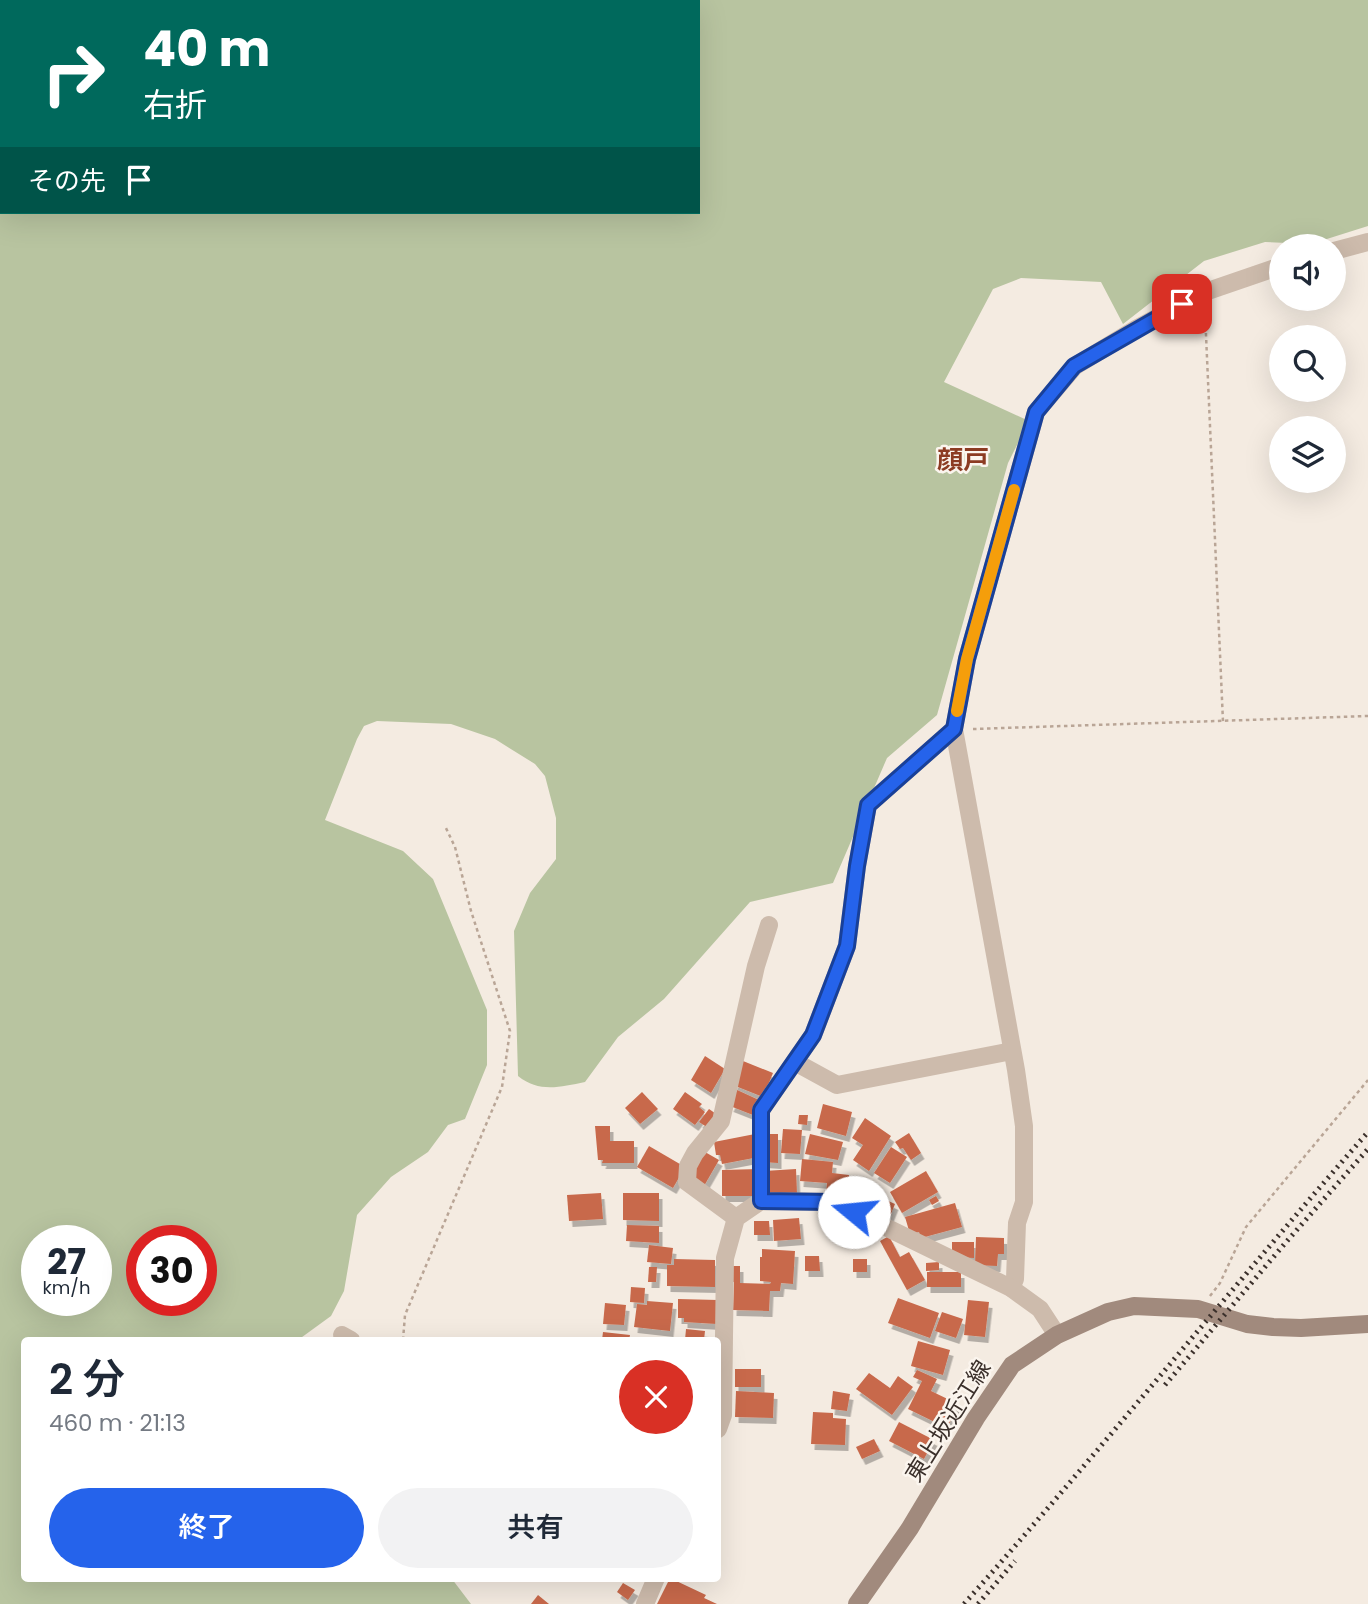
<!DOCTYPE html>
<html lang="ja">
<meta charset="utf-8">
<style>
:root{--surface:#fff;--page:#f2f2f3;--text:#1f2937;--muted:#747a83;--accent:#2563eb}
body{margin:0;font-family:Poppins,"Noto Sans JP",sans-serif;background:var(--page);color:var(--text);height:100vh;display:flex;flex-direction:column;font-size:26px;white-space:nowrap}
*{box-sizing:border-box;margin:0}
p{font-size:23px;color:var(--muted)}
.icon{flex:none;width:38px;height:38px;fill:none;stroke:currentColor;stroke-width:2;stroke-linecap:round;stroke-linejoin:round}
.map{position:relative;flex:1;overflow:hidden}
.drawer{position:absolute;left:21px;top:1337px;width:700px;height:245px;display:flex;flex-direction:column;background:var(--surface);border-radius:7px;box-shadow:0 7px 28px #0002}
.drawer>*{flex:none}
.top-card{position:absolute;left:0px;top:0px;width:700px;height:214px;box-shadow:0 7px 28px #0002;background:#00695c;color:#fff;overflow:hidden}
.tools{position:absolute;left:1269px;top:234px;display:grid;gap:14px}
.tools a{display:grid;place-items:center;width:77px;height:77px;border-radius:50%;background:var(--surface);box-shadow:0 7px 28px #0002;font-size:35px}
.speed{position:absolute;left:21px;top:1225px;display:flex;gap:14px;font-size:35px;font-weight:700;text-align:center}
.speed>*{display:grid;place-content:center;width:91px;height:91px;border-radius:50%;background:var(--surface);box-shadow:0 7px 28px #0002;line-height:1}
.speed small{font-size:18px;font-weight:400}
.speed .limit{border:10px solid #d22;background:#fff;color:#111}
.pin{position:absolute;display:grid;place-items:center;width:60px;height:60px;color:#fff;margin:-30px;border-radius:14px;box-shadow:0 4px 10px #0006}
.me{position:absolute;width:77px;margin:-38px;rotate:287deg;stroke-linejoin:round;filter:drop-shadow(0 0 5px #0008)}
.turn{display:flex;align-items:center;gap:24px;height:147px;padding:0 28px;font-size:32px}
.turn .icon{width:91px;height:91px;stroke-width:2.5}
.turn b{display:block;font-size:49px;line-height:60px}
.then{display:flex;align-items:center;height:66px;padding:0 28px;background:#0003;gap:14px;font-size:26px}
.round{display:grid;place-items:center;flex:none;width:74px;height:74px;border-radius:37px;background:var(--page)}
.overview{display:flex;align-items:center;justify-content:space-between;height:119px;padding:0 28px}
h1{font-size:42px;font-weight:600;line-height:52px}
.button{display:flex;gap:14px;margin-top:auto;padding:14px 28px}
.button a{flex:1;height:80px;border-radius:42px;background:var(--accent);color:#fff;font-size:28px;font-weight:600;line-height:80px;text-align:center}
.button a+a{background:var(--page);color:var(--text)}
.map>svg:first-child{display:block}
.green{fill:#b8c4a0;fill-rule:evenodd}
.building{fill:#c8694b;filter:url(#shadow)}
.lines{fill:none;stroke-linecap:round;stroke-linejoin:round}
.path{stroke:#b9a596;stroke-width:2.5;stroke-dasharray:3.5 3.5;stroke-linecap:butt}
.minor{stroke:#cdbbac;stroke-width:18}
.secondary{stroke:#a18a7d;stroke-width:18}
.rail{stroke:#3b302b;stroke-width:5;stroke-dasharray:2 5;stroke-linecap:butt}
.route-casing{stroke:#184099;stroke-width:18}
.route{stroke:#2563eb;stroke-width:12}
.slow{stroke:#f59e0b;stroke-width:12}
.labels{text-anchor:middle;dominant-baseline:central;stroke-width:5;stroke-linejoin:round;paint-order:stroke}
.street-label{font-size:23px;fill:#3b302b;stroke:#fbf5ee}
.quarter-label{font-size:26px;font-weight:bold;fill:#8c3b22;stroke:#fbf5ee}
</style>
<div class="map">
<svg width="1368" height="1604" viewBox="0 0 1368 1604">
<defs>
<filter id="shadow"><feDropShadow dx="3.5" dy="6" stdDeviation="0" flood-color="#0004"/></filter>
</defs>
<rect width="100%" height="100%" fill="#f4ebe1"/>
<path class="green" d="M 0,0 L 1368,0 L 1368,226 L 1311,244 L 1265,242 L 1204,261 L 1123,324 L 1101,282 L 1021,278 L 993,289 L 944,382 L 1029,421 L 1008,463 L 937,715 L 887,758 L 833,883 L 750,902 L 664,999 L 618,1037 L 585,1082 C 560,1087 539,1093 518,1076 L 514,931 L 530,893 L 556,859 L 556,818 L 545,776 L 535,764 L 495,739 L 451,724 L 377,721 L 364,726 L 357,739 L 325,820 L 403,851 L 433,879 L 487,1010 L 487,1065 L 465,1119 L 448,1125 L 428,1152 L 391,1177 L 357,1215 L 344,1291 L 331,1316 L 298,1340 L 24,1340 L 24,1578 L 452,1579 L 471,1604 L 0,1604 ZM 2,2 L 698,2 L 698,212 L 2,212 ZM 37,1241 L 96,1241 L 96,1300 L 37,1300 ZM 142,1241 L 201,1241 L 201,1300 L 142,1300 Z"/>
<g class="building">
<polygon points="705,1056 725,1069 711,1093 691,1080"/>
<polygon points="743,1061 773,1073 763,1097 733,1085"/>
<polygon points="737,1090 759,1100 753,1115 730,1106"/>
<polygon points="642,1092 658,1109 640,1124 625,1108"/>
<polygon points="685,1092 702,1104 699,1107 705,1112 695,1125 673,1109"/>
<polygon points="823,1104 852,1112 846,1136 817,1128"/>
<polygon points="709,1109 719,1116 710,1129 699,1122"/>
<polygon points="799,1115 808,1115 807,1125 798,1124"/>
<polygon points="865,1118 891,1136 869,1171 853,1160 863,1145 852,1138"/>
<polygon points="595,1126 610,1126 610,1141 634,1141 634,1163 602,1163 603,1160 598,1160"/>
<polygon points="783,1129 802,1130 800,1154 781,1153"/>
<polygon points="909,1133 921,1153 911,1160 903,1148 900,1149 895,1142"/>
<polygon points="755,1134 759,1157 722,1164 720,1155 716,1155 714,1142"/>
<polygon points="764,1134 778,1134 778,1163 763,1162"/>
<polygon points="810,1134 843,1142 838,1160 805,1154"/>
<polygon points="649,1146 685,1167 673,1188 637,1167"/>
<polygon points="891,1147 907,1157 890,1183 874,1173"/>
<polygon points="705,1152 719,1160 704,1186 689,1178"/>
<polygon points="802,1159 833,1162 832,1173 849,1175 848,1196 826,1194 827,1183 800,1181"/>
<polygon points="759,1169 759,1196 722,1196 722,1170"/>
<polygon points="796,1169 797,1194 765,1196 764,1171"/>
<polygon points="926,1171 938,1192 902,1213 890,1192"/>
<polygon points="857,1177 868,1180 867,1187 885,1195 884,1199 895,1204 888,1221 857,1206 859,1201 853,1199"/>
<polygon points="601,1193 603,1219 569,1221 567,1195"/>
<polygon points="623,1193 659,1193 659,1221 623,1220"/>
<polygon points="936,1196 939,1201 932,1205 929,1200"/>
<polygon points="955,1203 962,1227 921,1238 919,1232 910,1234 905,1217"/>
<polygon points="799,1218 801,1239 774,1241 773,1220"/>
<polygon points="754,1221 769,1221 770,1235 754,1235"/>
<polygon points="627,1225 659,1226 659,1243 626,1241"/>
<polygon points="889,1236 900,1257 909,1252 925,1280 907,1290 880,1241"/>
<polygon points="976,1237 1004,1238 1004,1254 998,1254 997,1266 975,1265"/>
<polygon points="952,1242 974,1242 974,1258 952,1257"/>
<polygon points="649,1245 673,1248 671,1264 647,1262"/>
<polygon points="762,1249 795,1251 793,1284 781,1283 780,1291 770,1291 769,1311 733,1310 734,1282 731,1282 731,1266 740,1266 740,1283 770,1284 771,1282 760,1281 760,1257 762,1257"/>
<polygon points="805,1256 819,1256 820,1271 805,1271"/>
<polygon points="674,1259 715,1260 715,1287 667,1286 667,1265 674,1265"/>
<rect x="853" y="1259" width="14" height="13"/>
<polygon points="939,1262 939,1270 926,1271 926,1263"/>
<polygon points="649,1267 657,1267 656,1282 648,1282"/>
<rect x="927" y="1272" width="34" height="15"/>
<polygon points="631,1287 645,1288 644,1303 630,1302"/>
<polygon points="898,1298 939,1313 930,1338 888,1323"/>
<polygon points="678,1299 718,1300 717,1324 684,1322 684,1318 678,1318"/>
<polygon points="968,1300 989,1302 985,1337 964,1335"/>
<polygon points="647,1301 673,1303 670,1331 634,1327 637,1304 647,1305"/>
<polygon points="605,1303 626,1305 624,1325 603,1324"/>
<polygon points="942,1312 963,1319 956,1338 935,1331"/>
<polygon points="686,1329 705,1331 704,1340 685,1340"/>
<polygon points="603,1332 630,1335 629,1340 602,1340"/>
<polygon points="918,1341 950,1350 943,1375 911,1366"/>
<rect x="735" y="1369" width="26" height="18"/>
<polygon points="917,1370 937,1379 931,1391 958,1404 947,1428 908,1409 922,1381 913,1377"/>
<polygon points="869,1373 890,1388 898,1376 913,1387 892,1415 856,1389"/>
<polygon points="736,1391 774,1393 773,1418 735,1417"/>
<polygon points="833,1391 850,1394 847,1411 831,1409"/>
<polygon points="813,1412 833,1413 833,1418 846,1419 845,1445 811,1444"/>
<polygon points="899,1422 934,1440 924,1459 889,1441"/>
<polygon points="874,1439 880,1451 862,1459 856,1447"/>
<polygon points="670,1578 706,1595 704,1598 717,1604 657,1604"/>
<polygon points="623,1583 635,1590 628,1600 617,1592"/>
<polygon points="538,1595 549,1604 531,1604"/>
</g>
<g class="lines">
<g class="path">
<polyline points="1205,312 1223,722"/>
<polyline points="973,729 1368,716"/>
<polyline points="1210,1296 1220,1283 1246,1227 1368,1080"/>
<polyline points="403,1340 405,1315 502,1087 510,1031 471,911 455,847 445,826"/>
</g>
<g class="minor">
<polyline points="1334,251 1368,242"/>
<polyline points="795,1062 837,1085 1012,1051"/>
<polyline points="761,1201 761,1110 813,1035 847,946 857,866 868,805 954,729"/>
<polyline points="736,1218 687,1182 688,1166 695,1153 721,1121 756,966 769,925"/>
<polyline points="1011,1288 1015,1279 1017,1223 1024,1202 1024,1126 1016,1070 954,729 967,659 1036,412 1075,366 1136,329 1205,292 1281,266"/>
<polyline points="342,1335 351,1340"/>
<polyline points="718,1429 723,1415 725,1258 736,1218 761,1201 834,1202 1011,1288 1040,1309 1057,1335"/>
<polyline points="645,1604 656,1578"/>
</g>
<polyline class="secondary" points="857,1604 910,1528 976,1418 1012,1365 1057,1335 1108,1312 1134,1306 1198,1309 1247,1324 1273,1327 1301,1328 1368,1324"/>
<g class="rail">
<polyline points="1165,1385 1287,1241 1368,1149"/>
<path d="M 964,1604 C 1102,1449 1231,1288 1368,1132"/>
<polyline points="978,1604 1015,1561"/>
</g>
</g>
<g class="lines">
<defs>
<polyline id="route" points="854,1212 834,1202 761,1201 761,1110 813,1035 847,946 857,866 868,805 954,729 967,659 1036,412 1074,366 1182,304"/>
</defs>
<use href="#route" class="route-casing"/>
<use href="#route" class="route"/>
<polyline class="slow" points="957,711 967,659 1014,490"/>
</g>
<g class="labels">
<g class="street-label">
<text transform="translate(948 1421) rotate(-58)">東上坂近江線</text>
</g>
<g class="quarter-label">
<text x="963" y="460">顔戸</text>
</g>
</g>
</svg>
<div class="tools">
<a><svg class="icon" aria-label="sound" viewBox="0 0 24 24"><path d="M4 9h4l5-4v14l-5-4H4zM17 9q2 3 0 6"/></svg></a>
<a><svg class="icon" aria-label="search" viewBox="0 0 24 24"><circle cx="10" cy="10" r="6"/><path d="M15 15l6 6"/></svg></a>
<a><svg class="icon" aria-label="layers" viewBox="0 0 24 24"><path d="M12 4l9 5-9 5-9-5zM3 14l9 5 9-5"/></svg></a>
</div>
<div class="speed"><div>27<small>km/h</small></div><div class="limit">30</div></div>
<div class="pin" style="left:1182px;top:304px;background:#d93025"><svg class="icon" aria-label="arrive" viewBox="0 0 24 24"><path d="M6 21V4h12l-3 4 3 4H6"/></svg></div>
<svg class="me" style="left:854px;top:1212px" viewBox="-20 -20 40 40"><circle r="19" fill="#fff"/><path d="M0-13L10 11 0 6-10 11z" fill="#2563eb"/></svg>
<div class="top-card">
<div class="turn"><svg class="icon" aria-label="right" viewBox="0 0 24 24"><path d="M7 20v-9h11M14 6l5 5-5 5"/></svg><div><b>40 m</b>右折</div></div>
<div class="then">その先<svg class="icon" aria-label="arrive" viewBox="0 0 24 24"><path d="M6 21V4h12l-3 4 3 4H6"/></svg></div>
</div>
<section class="drawer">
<div class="overview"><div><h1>2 分</h1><p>460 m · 21:13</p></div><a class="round" style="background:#d93025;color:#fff"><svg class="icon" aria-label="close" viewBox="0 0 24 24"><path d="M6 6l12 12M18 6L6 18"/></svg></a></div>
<div class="button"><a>終了</a><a>共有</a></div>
</section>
</div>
